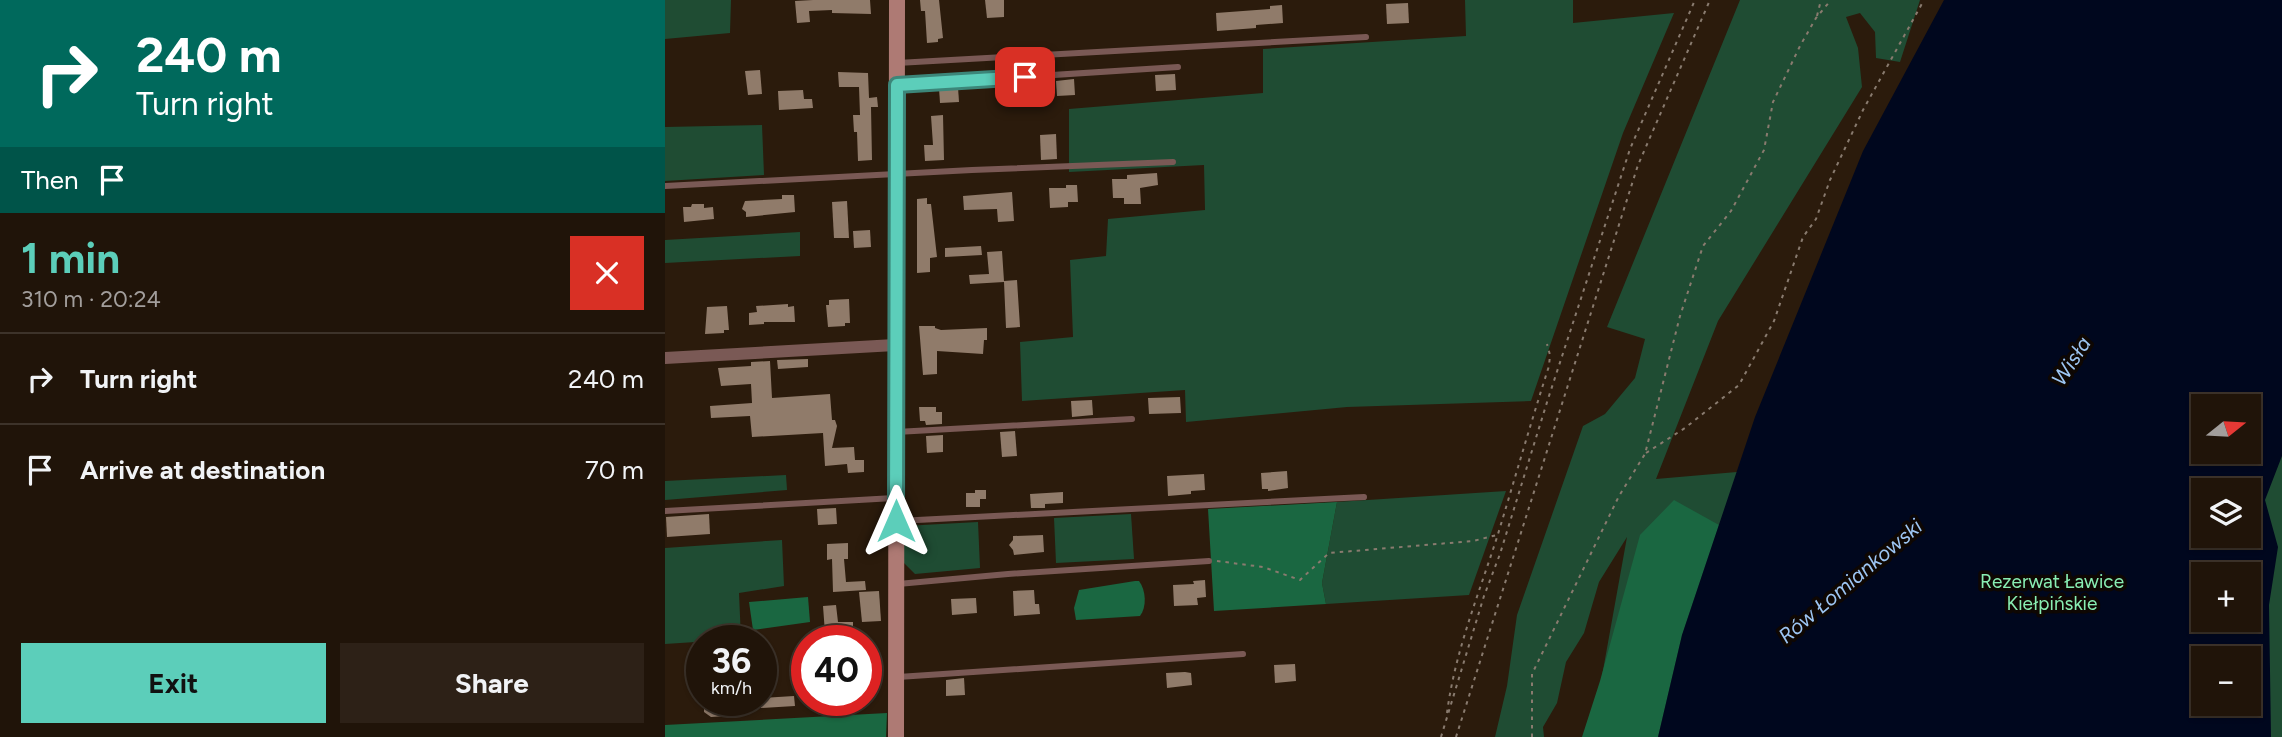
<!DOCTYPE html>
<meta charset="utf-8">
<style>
:root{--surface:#201409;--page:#2d2117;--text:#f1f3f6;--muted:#a29e9c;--line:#3d332a;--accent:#5cceba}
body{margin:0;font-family:Figtree,sans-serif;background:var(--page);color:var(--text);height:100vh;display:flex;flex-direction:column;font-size:26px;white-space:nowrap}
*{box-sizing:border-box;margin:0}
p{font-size:23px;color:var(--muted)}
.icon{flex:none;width:38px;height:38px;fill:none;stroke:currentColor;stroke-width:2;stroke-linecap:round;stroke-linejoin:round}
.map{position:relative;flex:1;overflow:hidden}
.side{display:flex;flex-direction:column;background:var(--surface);width:665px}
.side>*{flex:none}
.top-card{background:#00695c;color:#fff;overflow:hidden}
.needle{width:46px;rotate:72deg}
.fabs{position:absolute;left:1526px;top:394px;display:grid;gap:14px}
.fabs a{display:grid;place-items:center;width:70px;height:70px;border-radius:0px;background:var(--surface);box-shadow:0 2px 5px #0004,0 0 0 2px var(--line);font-size:35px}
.speed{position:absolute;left:21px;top:625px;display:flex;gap:14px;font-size:35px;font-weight:700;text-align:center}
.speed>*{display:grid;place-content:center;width:91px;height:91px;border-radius:50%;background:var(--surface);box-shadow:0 2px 5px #0004,0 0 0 2px var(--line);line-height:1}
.speed small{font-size:18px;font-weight:400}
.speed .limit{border:10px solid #d22;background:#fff;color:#111}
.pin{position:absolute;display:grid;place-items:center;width:60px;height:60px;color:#fff;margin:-30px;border-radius:14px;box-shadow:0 4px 10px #0006}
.me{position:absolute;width:77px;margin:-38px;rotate:0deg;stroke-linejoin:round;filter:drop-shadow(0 0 5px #0008)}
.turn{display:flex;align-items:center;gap:24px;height:147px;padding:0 21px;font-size:32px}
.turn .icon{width:91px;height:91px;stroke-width:2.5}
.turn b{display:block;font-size:49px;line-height:60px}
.then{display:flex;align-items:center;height:66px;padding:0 21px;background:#0003;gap:14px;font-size:26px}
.round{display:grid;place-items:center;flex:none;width:74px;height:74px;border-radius:0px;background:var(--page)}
.overview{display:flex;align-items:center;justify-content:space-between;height:119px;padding:0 21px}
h1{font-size:42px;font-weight:700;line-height:52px;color:var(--accent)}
.button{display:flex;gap:14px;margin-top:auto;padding:14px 21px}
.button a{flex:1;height:80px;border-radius:0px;background:var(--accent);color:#111;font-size:28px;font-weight:700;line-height:80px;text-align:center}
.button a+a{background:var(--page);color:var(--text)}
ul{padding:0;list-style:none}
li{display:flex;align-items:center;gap:21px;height:91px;padding:0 21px;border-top:2px solid var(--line)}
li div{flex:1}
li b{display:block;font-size:26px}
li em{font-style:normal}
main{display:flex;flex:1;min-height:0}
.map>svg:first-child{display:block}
.green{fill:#1f4c33;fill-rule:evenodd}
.forest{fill:#1a6741}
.water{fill:#00071e;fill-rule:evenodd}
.building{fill:#907b6a}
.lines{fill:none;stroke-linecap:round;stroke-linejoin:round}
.path{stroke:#897b6f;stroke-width:2;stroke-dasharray:3.5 5;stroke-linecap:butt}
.lane{stroke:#7a5955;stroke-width:6}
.street{stroke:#7a5955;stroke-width:12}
.secondary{stroke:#ae7a74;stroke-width:16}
.route-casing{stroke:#3c8679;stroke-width:18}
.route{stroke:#5cceba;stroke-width:12}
.labels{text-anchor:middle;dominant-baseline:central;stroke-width:7;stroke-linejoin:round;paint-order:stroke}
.park-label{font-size:19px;fill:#89eeb3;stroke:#0e0703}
.water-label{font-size:21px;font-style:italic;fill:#9dc5f2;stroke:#0e0703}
</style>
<main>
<section class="side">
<div class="top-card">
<div class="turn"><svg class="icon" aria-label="right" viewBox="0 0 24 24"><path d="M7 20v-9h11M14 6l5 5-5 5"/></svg><div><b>240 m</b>Turn right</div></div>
<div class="then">Then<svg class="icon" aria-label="arrive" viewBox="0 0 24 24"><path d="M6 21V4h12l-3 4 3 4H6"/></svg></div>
</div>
<div class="overview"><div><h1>1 min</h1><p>310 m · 20:24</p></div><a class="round" style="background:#d93025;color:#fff"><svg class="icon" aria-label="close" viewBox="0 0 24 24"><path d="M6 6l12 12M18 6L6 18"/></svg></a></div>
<ul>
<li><svg class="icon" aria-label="right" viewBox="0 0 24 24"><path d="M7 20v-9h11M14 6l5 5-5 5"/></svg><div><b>Turn right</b></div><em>240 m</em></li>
<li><svg class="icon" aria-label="arrive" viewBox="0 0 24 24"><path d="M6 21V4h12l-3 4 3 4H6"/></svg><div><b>Arrive at destination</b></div><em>70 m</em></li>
</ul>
<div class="button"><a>Exit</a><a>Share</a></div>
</section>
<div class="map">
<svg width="1617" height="737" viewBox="0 0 1617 737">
<rect width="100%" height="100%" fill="#2b1b0c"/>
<g class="green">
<polygon points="0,0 66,0 65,33 0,39"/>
<polygon points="800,0 908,0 908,23 1009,13 958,133 866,401 682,407 521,422 520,390 357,401 355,342 408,337 405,260 441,256 443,219 540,210 539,165 404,172 404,109 598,93 598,49 801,36"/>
<path d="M 1075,0 L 1255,0 L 1235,62 L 1211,58 L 1210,32 L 1195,13 L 1181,17 L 1193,48 L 1197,87 L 1053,321 L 991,479 L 1433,441 L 1538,452 L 1584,452 L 1617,430 L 1617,737 L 926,737 L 962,537 L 934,582 L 919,633 L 901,662 L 892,703 L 878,727 L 879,737 L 830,737 L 842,686 L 852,615 L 918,426 L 940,414 L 970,378 L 980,339 L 942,327 ZM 1538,490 L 1584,490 L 1584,536 L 1538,536 ZM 1538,574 L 1584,574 L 1584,620 L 1538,620 ZM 1538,658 L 1584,658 L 1584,704 L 1538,704 Z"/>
<polygon points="97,125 99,175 0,181 0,127"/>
<polygon points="135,232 135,256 0,263 0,240"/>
<polygon points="121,475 122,490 0,500 0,481"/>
<polygon points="841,491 804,595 661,604 657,583 672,502"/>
<polygon points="466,514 469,559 391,563 389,518"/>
<polygon points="313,522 315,568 250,574 239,563 239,526"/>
<polygon points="117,540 119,586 74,593 76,639 0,644 0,548"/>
</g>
<g class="forest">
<polygon points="1009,500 1054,525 1017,635 993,737 917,737 935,681 975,535"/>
<polygon points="672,502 657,583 661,604 549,611 543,509"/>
<path d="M 470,581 L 474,581 C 481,590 482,607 475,616 L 411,620 L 409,608 L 414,590 Z"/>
<polygon points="143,597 145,622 88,630 84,602"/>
<polygon points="222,713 221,737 0,737 0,725"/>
</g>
<path class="water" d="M 1279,0 L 1617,0 L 1617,456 L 1600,500 L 1613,547 L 1604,605 L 1606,737 L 993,737 L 1017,635 L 1090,417 L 1198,151 ZM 1538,406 L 1584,406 L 1584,452 L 1538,452 ZM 1538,490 L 1584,490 L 1584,536 L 1538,536 ZM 1538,574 L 1584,574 L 1584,620 L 1538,620 ZM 1538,658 L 1584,658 L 1584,704 L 1538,704 Z"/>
<g class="building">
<polygon points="148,0 205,0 206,14 167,13 167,10 144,11 145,22 132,23 130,1"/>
<polygon points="255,0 274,0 278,38 273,39 273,42 262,43 260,11 256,11"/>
<polygon points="320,0 339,0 339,17 322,18"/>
<polygon points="743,3 744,23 722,24 721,4"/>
<polygon points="617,5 618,23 591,25 591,28 552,31 551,13 605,9 605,6"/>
<polygon points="95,70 97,94 83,95 80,71"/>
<polygon points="173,72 203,73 204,98 212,97 213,107 206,107 207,160 193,161 192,132 189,132 188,115 195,115 194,87 174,87"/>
<polygon points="510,74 511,90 491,91 490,75"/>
<polygon points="409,79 410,95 392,96 391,81"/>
<polygon points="293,87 294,102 275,103 274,88"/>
<polygon points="138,90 139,99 147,99 148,108 114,110 113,91"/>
<polygon points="278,115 279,160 260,161 259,145 268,145 266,116"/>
<polygon points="391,134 392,159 376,160 375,135"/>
<polygon points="492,173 493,185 475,188 476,204 459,204 459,198 448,198 447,179 462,179 462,175"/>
<polygon points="401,185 412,185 413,202 403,202 403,207 385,208 384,188 401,188"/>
<polygon points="347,192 349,221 333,222 332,209 299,210 298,196"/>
<polygon points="117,195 129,195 130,212 81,217 81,212 77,209 80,201 117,199"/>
<polygon points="262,198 262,204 266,204 272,257 265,258 265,272 252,273 252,199"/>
<polygon points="182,201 184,238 169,238 167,202"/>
<polygon points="27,204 39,204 39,208 48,207 49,219 19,222 18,207 26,207"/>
<polygon points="205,230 206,247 189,248 188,231"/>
<polygon points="316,246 317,255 280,257 280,248"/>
<polygon points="337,251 339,281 352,280 355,327 341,328 339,282 305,284 304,275 324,274 322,252"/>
<polygon points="184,299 185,323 180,323 180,326 163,327 161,305 164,305 164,300"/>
<polygon points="123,304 123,307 129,306 130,322 99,322 99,324 84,325 84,313 92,312 91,306"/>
<polygon points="62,306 64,330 59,330 59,333 40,334 42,307"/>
<polygon points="254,326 270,326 270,328 276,330 322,328 322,340 319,340 318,354 272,351 272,374 258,375"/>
<polygon points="143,359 143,367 113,369 112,360"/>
<polygon points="105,361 107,398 165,394 167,420 170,420 172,426 167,448 189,447 190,460 199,460 199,472 183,473 182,464 160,466 158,433 87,437 85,416 46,418 45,406 87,403 86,384 56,386 53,368 86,366 86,362"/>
<polygon points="515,397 516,413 484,414 483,398"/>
<polygon points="427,400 428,415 407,417 406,401"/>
<polygon points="254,407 271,407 271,412 277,412 277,424 261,425 260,421 255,421"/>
<polygon points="350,431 352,456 337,457 335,432"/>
<polygon points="278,435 278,452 262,453 261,436"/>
<polygon points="622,471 623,488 603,491 603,489 597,489 596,473"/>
<polygon points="539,474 540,490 526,491 526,494 503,496 502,476"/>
<polygon points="310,490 321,490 321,499 315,499 315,507 301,507 301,493 310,493"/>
<polygon points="398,492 398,503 380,504 380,508 366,508 365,494"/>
<polygon points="171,508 172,524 153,525 152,509"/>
<polygon points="44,514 45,534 2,537 1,517"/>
<polygon points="378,535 379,552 349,555 348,550 344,545 348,540 348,536"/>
<polygon points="183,543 183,559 179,559 181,582 200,581 201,590 168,592 167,559 162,560 162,544"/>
<polygon points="540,580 541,597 532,598 533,605 509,606 508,585 529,584 528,581"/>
<polygon points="369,590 370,604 374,604 375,614 349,616 348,591"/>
<polygon points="214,591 216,621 197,622 194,592"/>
<polygon points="311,598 312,613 287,615 286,599"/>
<polygon points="171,605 173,622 188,622 188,632 160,633 158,606"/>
<polygon points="630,664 631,681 610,683 609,665"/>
<polygon points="520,672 526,673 527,685 502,688 501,673"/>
<polygon points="299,678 300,695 281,696 281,680"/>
<polygon points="129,696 130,706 96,708 96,698"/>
<polygon points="46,700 62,700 62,716 46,717 39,712 39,707"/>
</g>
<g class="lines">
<g class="path">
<polyline points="1152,16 1156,0"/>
<polyline points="981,453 1020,428 1074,385 1109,321 1138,237 1151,219 1165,180 1198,110 1259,0"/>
<polyline points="552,561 598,567 635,580 664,553 808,541 832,535"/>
<path d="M 782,713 C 790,651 814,594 833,534 C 850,478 866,422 884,366 L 885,355 L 882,344"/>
<polyline points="776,737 819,596 835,554 883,399 965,149 1030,0"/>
<polyline points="791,737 973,165 1045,0"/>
<polyline points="867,737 867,674 954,496 980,454 1015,316 1038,246 1066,211 1099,150 1108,102 1135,46 1151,18 1166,0"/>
</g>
<g class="lane">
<polyline points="232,63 701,37"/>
<polyline points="232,85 513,67"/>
<polyline points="0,186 307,170 508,162"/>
<polyline points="231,432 467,419"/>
<polyline points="0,511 229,498"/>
<polyline points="233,521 699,497"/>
<polyline points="233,584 343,574 544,561"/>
<polyline points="233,677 578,654"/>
</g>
<polyline class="street" points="0,358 230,345"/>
<polyline class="secondary" points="231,737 232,0"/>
</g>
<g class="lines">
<defs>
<polyline id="route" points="231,521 232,85 360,77"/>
</defs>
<use href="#route" class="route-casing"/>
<use href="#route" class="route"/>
</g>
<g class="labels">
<g class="park-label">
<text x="1387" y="581">Rezerwat Ławice<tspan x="1387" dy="22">Kiełpińskie</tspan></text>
</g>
<g class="water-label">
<text transform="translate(1406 361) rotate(-57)">Wisła</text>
<text transform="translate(1185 581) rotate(-40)">Rów Łomiankowski</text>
</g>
</g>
</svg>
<div class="fabs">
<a><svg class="needle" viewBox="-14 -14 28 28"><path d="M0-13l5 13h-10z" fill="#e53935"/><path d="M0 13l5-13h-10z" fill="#a29e9c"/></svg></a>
<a><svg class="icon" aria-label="layers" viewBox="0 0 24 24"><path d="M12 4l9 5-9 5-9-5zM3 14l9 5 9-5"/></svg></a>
<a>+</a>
<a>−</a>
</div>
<div class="speed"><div>36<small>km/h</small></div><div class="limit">40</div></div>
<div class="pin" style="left:360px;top:77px;background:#d93025"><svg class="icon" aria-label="arrive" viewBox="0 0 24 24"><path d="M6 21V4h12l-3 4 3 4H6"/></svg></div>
<svg class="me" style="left:231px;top:521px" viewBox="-20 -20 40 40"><path d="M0-17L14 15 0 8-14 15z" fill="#5cceba" stroke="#fff" stroke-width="4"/></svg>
</div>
</main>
